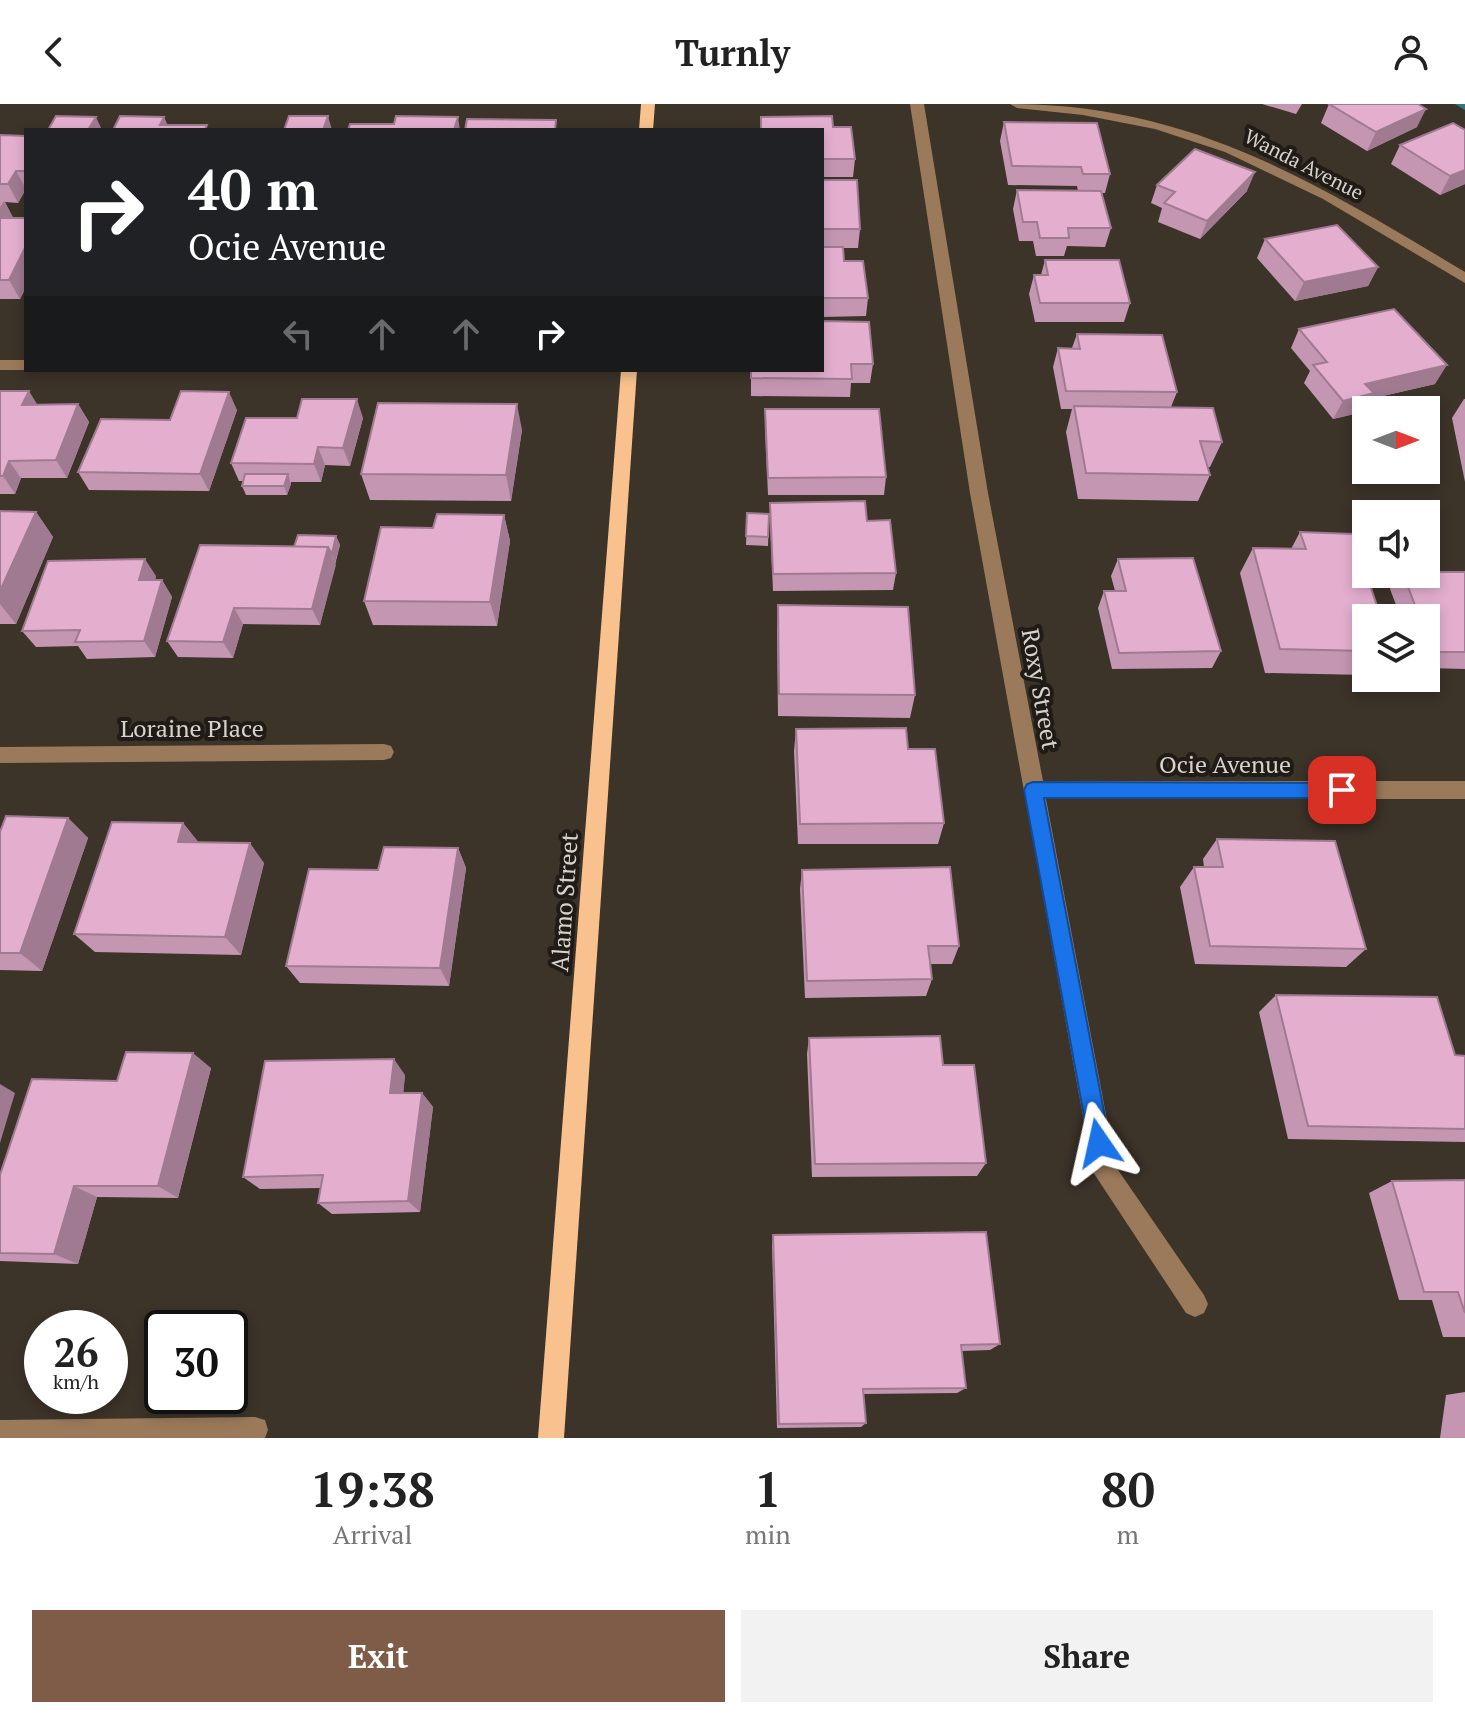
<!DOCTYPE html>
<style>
:root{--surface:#fff;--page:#f2f2f2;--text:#222;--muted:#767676;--accent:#7e5c48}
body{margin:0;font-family:"PT Serif",serif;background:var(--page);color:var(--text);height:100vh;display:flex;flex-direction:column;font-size:30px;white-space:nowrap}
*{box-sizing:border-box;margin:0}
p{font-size:26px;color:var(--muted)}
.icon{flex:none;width:44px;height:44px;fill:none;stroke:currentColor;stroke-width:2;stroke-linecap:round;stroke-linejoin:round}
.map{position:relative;height:1334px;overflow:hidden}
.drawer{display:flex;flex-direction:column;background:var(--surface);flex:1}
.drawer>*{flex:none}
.guide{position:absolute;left:24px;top:24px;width:800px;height:244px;border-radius:0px;box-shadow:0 4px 12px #0003;background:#202124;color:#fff;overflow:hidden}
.needle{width:52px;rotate:90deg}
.tools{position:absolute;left:1352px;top:292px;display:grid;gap:16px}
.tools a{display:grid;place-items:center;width:88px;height:88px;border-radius:0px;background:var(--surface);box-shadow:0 4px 12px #0003;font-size:40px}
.speed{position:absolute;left:24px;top:1206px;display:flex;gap:16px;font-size:40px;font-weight:700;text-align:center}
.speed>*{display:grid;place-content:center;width:104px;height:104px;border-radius:50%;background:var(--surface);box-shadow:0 4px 12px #0003;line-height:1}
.speed small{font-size:20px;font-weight:400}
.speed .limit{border:4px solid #111;border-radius:12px;background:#fff;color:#111}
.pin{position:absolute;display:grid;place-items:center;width:68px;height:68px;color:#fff;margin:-34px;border-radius:16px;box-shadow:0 4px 12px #0006}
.me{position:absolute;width:88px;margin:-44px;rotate:349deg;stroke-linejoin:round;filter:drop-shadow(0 0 6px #0008)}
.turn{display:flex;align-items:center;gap:28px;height:168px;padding:0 32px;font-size:36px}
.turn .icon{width:104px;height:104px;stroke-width:2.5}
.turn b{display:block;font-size:56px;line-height:68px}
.lanes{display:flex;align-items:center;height:76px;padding:0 32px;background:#0003;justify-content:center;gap:40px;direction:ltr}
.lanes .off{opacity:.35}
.eta{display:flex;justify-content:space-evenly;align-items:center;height:136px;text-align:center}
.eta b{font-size:48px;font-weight:800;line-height:56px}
.cta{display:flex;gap:16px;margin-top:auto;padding:16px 32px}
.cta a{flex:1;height:92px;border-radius:0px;background:var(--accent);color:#fff;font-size:32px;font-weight:800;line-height:92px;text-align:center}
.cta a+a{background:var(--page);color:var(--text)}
header{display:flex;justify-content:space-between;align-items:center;height:104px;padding:0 32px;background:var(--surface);font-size:36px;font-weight:800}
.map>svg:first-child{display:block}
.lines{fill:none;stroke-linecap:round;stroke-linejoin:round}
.stream{fill:#2e7885;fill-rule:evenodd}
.minor{fill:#9b7a5b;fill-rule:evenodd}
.major{fill:#f8c18e;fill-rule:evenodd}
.wall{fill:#c496b2}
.shaded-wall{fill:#a07a91}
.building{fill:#e4afcf;stroke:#a07a91;stroke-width:2}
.route{fill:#1a73e8;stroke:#114b97;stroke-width:2}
.labels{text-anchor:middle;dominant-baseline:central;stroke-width:8;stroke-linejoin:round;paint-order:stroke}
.far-street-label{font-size:20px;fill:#d8d2cc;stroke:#201b17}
.street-label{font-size:24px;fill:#d8d2cc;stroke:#201b17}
</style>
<header><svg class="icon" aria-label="back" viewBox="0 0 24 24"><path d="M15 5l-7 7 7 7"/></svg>Turnly<svg class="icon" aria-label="person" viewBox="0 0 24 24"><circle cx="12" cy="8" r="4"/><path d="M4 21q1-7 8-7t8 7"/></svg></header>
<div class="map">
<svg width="1465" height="1334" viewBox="0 0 1465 1334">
<rect width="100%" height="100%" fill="#3c3329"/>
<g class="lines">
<polygon class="stream" points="1455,0 1465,0 1465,6"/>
<g class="minor">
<polygon points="910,0 924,0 988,389 1043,677 1465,677 1465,695 1046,695 1116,1063 1204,1191 1208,1200 1204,1209 1195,1213 1186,1209 1093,1068 970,389"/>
<path d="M 1010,0 C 1191,0 1316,79 1465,168 L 1465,179 L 1323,95 L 1225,48 L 1155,25 L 1083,11 L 1017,4 Z"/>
<polygon points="0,256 26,256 27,266 0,266"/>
<polygon points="384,640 391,642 394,648 391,654 384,656 0,659 0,643"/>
<polygon points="255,1313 265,1316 268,1326 265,1334 0,1334 0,1316"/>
</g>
<g class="major">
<polygon points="641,0 655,0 653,26 639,26"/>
<polygon points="621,266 637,266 564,1334 538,1334"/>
</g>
</g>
<g class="wall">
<polygon points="1262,0 1302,0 1296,10"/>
<polygon points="1329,0 1417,23 1367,47 1321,19"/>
<polygon points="761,13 833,23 855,55 853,73 822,73 822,26 760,26"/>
<polygon points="1004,18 1110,70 1105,89 1102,89 1111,124 1105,143 1067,142 1064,152 1036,152 1033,137 1019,137 1013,105 1017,86 1078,87 1077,82 1008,81 1000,37"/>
<polygon points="1465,26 1465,80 1440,91 1391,60 1400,41"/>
<polygon points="0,31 26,32 26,85 18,99 5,98 13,114 26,114 26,183 20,195 0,195"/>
<polygon points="822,76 860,125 858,144 843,144 844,157 868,194 866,212 822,213"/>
<polygon points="1157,81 1247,87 1200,135 1158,118 1162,104 1151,99"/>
<polygon points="1265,135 1378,163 1368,182 1295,197 1257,154"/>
<polygon points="1045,156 1130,199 1124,218 1035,218 1029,190 1034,171 1041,171"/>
<polygon points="822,217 873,260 870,279 851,279 850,293 751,292 751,266"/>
<polygon points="1299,225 1435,280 1370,295 1363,308 1333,315 1304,279 1310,267 1291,244"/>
<polygon points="1077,230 1177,288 1171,303 1222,338 1210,363 1208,363 1210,371 1198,397 1078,395 1066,328 1072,305 1061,305 1053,263 1058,244 1072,244"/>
<polygon points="0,287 37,300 78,300 89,318 67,374 21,374 15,390 0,390"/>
<polygon points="1464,295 1465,295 1465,378 1452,314"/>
<polygon points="765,305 886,373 884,391 768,391 765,324"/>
<polygon points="237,306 209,387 89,386 78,368 170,316"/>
<polygon points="363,314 350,362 325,361 321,378 291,378 291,380 287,391 246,391 242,382 243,377 239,377 231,359"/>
<polygon points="522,326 511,397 370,396 361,370"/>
<polygon points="770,399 867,417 896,469 893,486 773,487 770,416"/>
<polygon points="0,407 36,408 53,433 16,520 0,520"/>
<polygon points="747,409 769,410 768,442 746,441"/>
<polygon points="504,411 510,437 497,522 373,521 364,497 433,424"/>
<polygon points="1300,428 1366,514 1366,571 1265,569 1240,469 1253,444 1291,445"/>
<polygon points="336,432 340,441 320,521 243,520 233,554 178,553 167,537 294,443"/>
<polygon points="1118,455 1221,547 1212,564 1112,565 1098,504 1104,487 1115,487 1111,472"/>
<polygon points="1465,468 1465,565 1426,564 1426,514 1401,514 1390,485 1400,470"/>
<polygon points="156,472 155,476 162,476 172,493 155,553 87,555 78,542 36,543 22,527"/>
<polygon points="778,501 915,591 910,614 778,612 777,526"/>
<polygon points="796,625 908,645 944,719 938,740 798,740 794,647"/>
<polygon points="68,714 88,734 42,867 0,866 0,728"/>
<polygon points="183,719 198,738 264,759 241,851 95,848 74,830"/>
<polygon points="1217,735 1366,845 1346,863 1195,860 1180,783 1194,763 1204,763 1203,755"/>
<polygon points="458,744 466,764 449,882 300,879 286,862 378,766"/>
<polygon points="802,766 959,842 952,860 931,860 932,875 926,892 805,894 800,785"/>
<polygon points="1276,891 1455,951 1465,952 1465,1038 1288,1035 1259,908"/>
<polygon points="809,934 943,961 986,1059 977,1072 812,1073 807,950"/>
<polygon points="211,964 178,1094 97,1093 78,1160 0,1157 0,1071 117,977"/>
<polygon points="405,971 403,989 422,989 433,1003 420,1108 332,1110 318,1099 320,1084 260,1085 243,1073"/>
<polygon points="1465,1076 1465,1233 1443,1233 1432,1196 1399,1196 1369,1089 1392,1077"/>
<polygon points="773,1131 1000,1240 990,1246 962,1247 966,1284 957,1289 863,1290 866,1319 861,1323 777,1324 772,1141"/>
<polygon points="1465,1288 1465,1334 1440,1334 1446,1291"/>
</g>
<g class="shaded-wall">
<polygon points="1426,5 1417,23 1367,47 1376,28"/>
<polygon points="328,12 332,26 323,26"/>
<polygon points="96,13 102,26 88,26"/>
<polygon points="164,13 170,26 160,21"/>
<polygon points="458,13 460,26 454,26"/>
<polygon points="1465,66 1465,80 1440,91 1450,72"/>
<polygon points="16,67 26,85 18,99 8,80"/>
<polygon points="1255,68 1247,87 1200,135 1207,117"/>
<polygon points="4,97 14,115 0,124 0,103"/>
<polygon points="26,142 26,183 20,195 9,176"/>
<polygon points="1378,163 1368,182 1295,197 1304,178"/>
<polygon points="1447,261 1435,280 1370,295 1363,308 1333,315 1343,297 1365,280"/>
<polygon points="29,287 40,305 22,301"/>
<polygon points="229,288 237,306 209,387 200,370"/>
<polygon points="357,295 363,314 350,362 343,344"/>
<polygon points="78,300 89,318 67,374 56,356"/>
<polygon points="517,300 522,326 511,397 506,371"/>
<polygon points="318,343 325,361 321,378 314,360"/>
<polygon points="9,357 21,374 15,390 3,372"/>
<polygon points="288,370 291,380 287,391 284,382"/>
<polygon points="36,408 53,433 16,520 0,500 0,487"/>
<polygon points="504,411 510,437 497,522 490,498"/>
<polygon points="336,432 340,441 335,459 332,450"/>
<polygon points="328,443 336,461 320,521 312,505"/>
<polygon points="145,455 156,472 150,493 139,476"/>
<polygon points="162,476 172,493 155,553 144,537"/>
<polygon points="234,504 243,520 233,554 223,538"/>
<polygon points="68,714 88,734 42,867 20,849"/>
<polygon points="183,719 200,740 178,738"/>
<polygon points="250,739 264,759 241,851 225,833"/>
<polygon points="458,744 466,764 449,882 440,864"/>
<polygon points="193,949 211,964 178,1094 158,1082"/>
<polygon points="394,955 405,971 402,1003 390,989"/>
<polygon points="0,980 15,989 0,1039"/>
<polygon points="422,989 433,1003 420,1108 408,1097"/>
<polygon points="74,1082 97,1093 78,1160 54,1150"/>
</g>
<g class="building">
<polygon points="1329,0 1418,0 1426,5 1376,28"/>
<polygon points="56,12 96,13 88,26 48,26"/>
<polygon points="120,12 164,13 160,21 207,21 205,26 113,26"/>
<polygon points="289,12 328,12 323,26 284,26"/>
<polygon points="396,12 458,13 454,26 348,26 350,20 394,20"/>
<polygon points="832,12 833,23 851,23 855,55 822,55 822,26 761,26 761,13"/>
<polygon points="467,15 556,16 555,26 465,26"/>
<polygon points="1004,18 1097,19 1110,70 1083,70 1081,63 1012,62"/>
<polygon points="1453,19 1465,26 1465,66 1450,72 1400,41"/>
<polygon points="0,31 26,32 26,67 16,67 8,80 0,80"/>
<polygon points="1195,45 1255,68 1207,117 1164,99 1175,88 1157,81"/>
<polygon points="822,76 857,76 860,125 822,125"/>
<polygon points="1017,86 1101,87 1111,124 1068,124 1069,134 1040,134 1037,118 1023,118"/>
<polygon points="0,114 26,114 26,142 9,176 0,176"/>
<polygon points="1337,121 1378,163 1304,178 1265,135"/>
<polygon points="822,143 843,143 844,157 863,157 868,194 822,194"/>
<polygon points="1045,156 1119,156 1130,199 1040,199 1034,171 1048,171"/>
<polygon points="1394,205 1447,261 1365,280 1374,289 1343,297 1313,261 1327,258 1299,225"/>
<polygon points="822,217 869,218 873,260 851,260 852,275 751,274 751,266 822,266"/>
<polygon points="1077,230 1162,231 1177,288 1066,287 1058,244 1080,245"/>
<polygon points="0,287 29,287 22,301 78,300 56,356 9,357 3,372 0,372"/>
<polygon points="181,287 229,288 200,370 78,368 101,315 170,316"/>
<polygon points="302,295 357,295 343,344 318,343 314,360 231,359 246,314 297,314"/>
<polygon points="378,299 517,300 506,371 361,370"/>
<polygon points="1074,302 1213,304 1222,338 1200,337 1210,371 1086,369"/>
<polygon points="765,305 879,305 886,373 768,374"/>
<polygon points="245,370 288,370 284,382 242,382"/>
<polygon points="865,397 867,417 890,416 896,469 773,470 770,399"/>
<polygon points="0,407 36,408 0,487"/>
<polygon points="747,409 769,410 768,433 746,432"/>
<polygon points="437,410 504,411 490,498 364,497 381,423 433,424"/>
<polygon points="1300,428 1353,430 1381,514 1366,514 1366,547 1280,545 1253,444 1306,445"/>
<polygon points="298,431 336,432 332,450 328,443 294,443"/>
<polygon points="200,441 328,443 312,505 234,504 223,538 167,537"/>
<polygon points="1193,454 1221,547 1119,549 1104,487 1126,487 1118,455"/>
<polygon points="145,455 139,476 162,476 144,537 75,538 80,526 22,527 48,457"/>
<polygon points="1426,468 1465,468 1465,548 1433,548 1426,530 1426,514 1420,514 1403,470 1426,470"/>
<polygon points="778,501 908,503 915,591 779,590"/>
<polygon points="906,624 908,645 935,645 944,719 800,720 796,625"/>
<polygon points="6,712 68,714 20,849 0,849 0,728"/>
<polygon points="112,718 183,719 178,738 250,739 225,833 74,830"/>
<polygon points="1217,735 1335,737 1366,845 1210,842 1194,763 1223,763"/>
<polygon points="384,743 458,744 440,864 286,862 309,765 378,766"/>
<polygon points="950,763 959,842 928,842 932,875 807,877 802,766"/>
<polygon points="1276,891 1437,893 1455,951 1465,952 1465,1025 1308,1022"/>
<polygon points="940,932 943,961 974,961 986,1059 815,1060 809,934"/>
<polygon points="126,948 193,949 158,1082 74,1082 54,1150 0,1149 0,1071 32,975 117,977"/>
<polygon points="394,955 390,989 422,989 408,1097 318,1099 323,1071 243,1073 265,957"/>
<polygon points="1465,1076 1465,1209 1458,1188 1424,1188 1392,1077"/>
<polygon points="986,1128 1000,1240 961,1241 966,1284 863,1285 866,1319 779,1320 773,1131"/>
</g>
<polygon class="route" points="1033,678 1342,679 1348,681 1351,686 1348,692 1342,694 1044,694 1110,1039 1107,1046 1099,1050 1092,1046 1089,1039 1024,686 1027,680"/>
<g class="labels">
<g class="far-street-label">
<text transform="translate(1304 60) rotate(27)">Wanda Avenue</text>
</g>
<g class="street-label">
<text transform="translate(1041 585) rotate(80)">Roxy Street</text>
<text x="192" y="624">Loraine Place</text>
<text x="1225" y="660">Ocie Avenue</text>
<text transform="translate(564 798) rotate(-86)">Alamo Street</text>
</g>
</g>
</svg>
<div class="tools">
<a><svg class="needle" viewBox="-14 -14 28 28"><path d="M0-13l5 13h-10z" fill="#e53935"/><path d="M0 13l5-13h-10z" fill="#767676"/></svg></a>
<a><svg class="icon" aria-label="sound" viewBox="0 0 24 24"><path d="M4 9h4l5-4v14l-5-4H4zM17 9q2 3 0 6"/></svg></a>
<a><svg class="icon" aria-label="layers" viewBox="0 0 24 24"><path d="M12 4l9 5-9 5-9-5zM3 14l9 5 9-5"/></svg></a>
</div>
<div class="speed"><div>26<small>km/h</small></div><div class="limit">30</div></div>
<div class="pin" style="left:1342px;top:686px;background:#d93025"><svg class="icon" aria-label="arrive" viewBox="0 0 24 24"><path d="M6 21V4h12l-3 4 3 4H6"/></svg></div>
<svg class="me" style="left:1099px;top:1039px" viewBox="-20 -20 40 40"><path d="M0-17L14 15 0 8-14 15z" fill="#1a73e8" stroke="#fff" stroke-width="4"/></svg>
<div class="guide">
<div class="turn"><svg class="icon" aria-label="right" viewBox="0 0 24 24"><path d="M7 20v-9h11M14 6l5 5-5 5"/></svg><div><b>40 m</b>Ocie Avenue</div></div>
<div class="lanes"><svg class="icon off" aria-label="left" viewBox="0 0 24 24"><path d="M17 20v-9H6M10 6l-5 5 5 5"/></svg><svg class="icon off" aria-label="ahead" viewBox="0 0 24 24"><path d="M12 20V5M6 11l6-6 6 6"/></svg><svg class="icon off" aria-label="ahead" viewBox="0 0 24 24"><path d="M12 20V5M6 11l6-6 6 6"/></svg><svg class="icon" aria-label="right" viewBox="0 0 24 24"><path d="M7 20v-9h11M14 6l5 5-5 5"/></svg></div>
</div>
</div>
<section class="drawer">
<div class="eta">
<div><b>19:38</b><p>Arrival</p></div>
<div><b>1</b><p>min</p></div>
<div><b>80</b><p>m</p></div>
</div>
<div class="cta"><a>Exit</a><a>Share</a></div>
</section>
